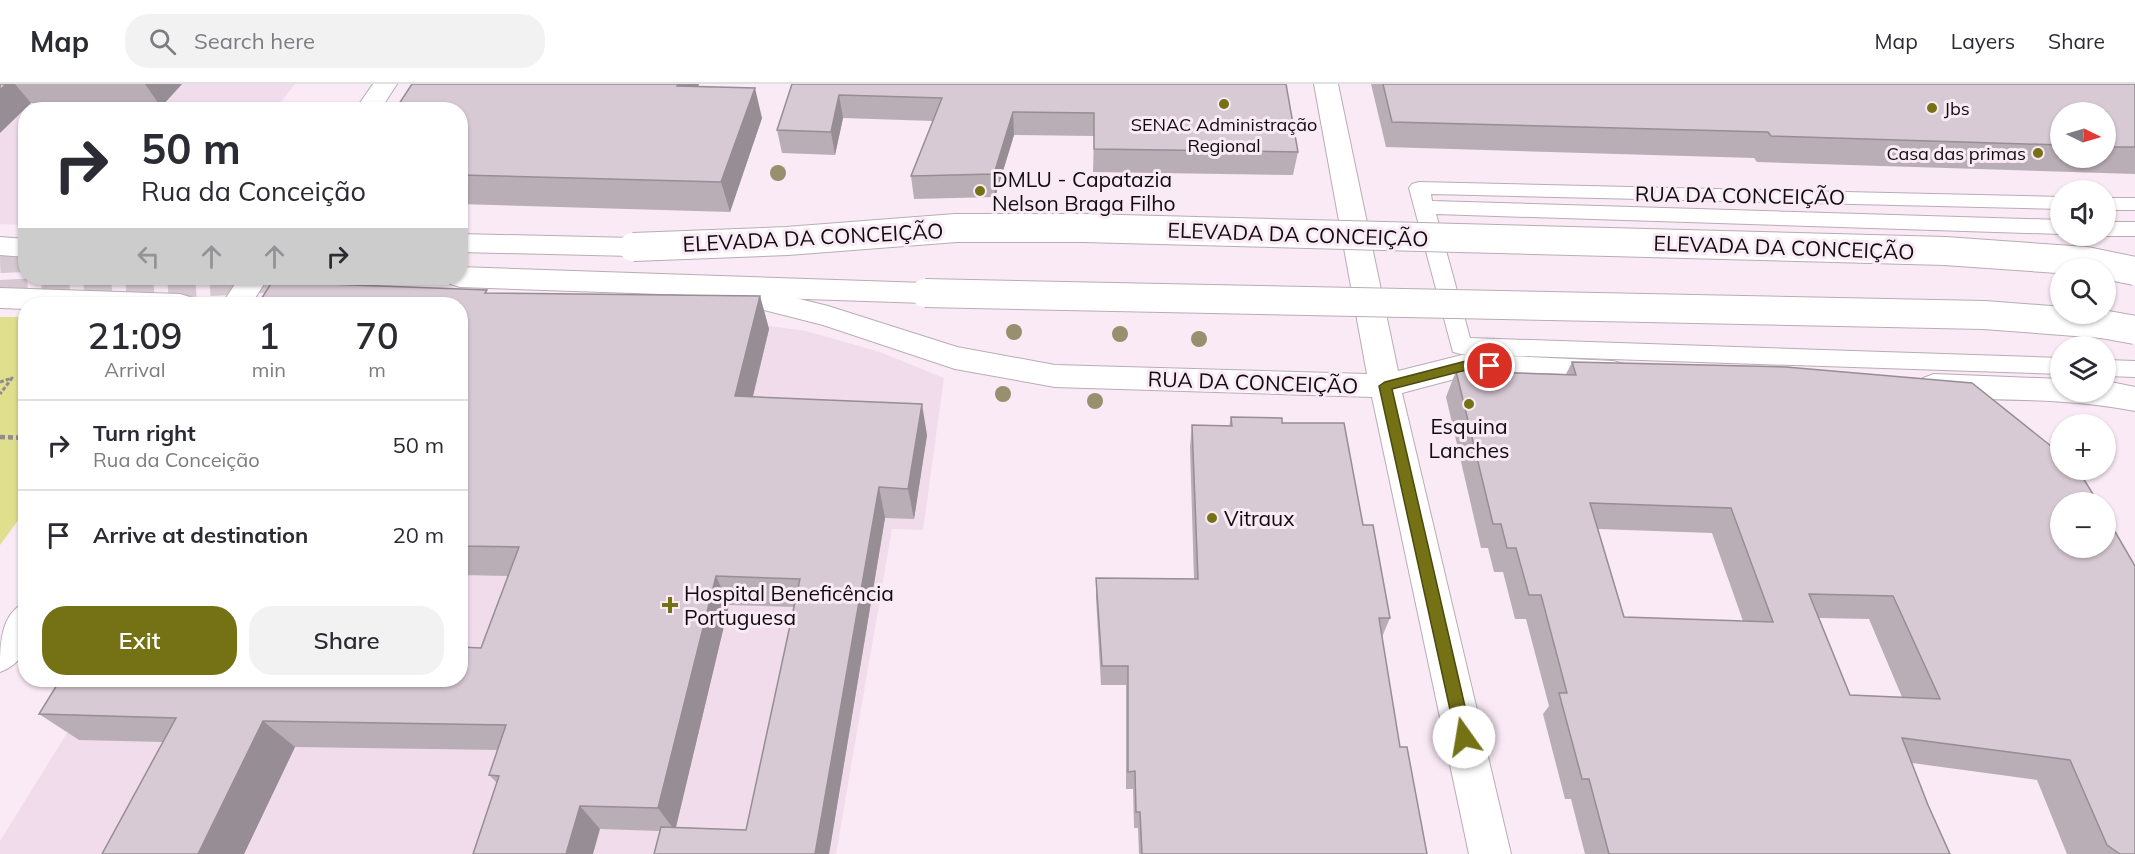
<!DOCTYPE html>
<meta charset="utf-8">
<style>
:root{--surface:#fff;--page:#f2f2f3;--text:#2b2b33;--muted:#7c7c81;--line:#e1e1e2;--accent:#747215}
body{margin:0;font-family:Mulish,sans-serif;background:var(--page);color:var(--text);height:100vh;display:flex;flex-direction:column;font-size:22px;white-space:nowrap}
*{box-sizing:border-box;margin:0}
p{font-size:20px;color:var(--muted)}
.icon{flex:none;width:33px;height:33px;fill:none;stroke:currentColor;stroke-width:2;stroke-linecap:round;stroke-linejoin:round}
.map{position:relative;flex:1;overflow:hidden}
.side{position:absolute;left:18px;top:213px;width:450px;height:390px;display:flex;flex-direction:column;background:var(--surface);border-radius:24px;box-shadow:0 2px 4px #0004}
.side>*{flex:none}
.guide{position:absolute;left:18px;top:18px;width:450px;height:183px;border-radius:24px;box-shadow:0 2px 4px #0004;background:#fff;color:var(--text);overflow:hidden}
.needle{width:39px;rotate:95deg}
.buttons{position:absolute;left:2050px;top:18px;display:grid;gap:12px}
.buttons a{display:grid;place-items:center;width:66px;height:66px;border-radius:50%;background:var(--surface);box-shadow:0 2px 4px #0004;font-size:30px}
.pin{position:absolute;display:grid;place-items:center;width:51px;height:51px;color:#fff;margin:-26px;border:3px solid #fff;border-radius:50%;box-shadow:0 2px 6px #0007}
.me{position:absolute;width:66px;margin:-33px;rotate:347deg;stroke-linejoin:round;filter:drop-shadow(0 0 4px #0008)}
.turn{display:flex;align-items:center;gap:21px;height:126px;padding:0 24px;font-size:27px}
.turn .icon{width:78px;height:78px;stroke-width:2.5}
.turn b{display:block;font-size:42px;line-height:51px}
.lanes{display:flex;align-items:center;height:57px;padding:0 24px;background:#0003;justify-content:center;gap:30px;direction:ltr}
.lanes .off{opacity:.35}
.eta{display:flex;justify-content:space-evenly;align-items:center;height:102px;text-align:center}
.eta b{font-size:36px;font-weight:600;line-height:42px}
.action{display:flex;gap:12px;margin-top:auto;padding:12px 24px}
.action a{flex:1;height:69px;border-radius:24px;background:var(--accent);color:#fff;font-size:24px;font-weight:600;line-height:69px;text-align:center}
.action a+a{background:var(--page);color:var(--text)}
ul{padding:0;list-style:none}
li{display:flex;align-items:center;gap:18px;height:90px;padding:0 24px;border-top:2px solid var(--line)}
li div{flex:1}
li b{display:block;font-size:22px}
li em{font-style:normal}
header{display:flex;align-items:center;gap:36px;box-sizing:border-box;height:84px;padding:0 30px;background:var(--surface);border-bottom:2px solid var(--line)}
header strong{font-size:28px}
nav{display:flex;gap:33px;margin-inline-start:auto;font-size:21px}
.search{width:420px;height:54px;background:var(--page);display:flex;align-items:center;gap:15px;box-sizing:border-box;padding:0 21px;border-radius:24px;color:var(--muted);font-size:22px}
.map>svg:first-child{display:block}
.built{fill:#f1dceb}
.green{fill:#dfdf8e}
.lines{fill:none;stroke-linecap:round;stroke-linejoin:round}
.primary-tunnel{stroke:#d6c9d2;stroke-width:28;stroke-dasharray:28 14;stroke-linecap:butt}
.lane-casing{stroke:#b9acb5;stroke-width:2}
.secondary-casing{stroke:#b9acb5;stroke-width:2}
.primary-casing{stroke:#b9acb5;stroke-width:2}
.path-far1{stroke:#948a92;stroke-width:3;stroke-dasharray:4 2;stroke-linecap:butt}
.path{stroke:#948a92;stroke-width:4.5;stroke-dasharray:5 3;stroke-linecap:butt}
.lane{fill:#fff;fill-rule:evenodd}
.secondary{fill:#fff;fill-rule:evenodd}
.primary{fill:#fff;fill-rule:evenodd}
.primary-bridge-casing{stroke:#b9acb5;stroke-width:30;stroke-linecap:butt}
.primary-bridge{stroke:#fff;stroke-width:28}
.tree{fill:#978f6e}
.wall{fill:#baaeb6;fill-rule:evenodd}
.shaded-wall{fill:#978d94}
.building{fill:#d8cad4;stroke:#978d94;stroke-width:1.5;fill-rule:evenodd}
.route{fill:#747215;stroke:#4b4a0e;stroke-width:1.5}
.poi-dot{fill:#747215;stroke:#f9eaf5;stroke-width:2}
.labels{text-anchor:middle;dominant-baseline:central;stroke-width:6;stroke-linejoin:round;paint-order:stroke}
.far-poi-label{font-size:18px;fill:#100b0f;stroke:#f9eaf5;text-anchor:start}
.poi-label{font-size:21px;fill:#100b0f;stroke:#f9eaf5;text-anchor:start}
.street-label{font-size:21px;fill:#100b0f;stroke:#f9eaf5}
</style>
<header>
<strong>Map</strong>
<div class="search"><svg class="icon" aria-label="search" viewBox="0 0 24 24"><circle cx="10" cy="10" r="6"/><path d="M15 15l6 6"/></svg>Search here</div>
<nav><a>Map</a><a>Layers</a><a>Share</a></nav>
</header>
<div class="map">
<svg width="2135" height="770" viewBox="0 0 2135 770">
<rect width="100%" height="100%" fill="#f9eaf5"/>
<g class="built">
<polygon points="0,0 295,0 275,25 26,26 25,141 0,140"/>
<polygon points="703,233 806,247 880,268 944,294 923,446 892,445 836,770 0,770 0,757 100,596 460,596 461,374"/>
</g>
<polygon class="green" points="0,233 25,233 25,427 0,461"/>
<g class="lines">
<g class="primary-tunnel">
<polyline points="0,175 26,174"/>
<polyline points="0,210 282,194"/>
</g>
<defs>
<g id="lane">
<polygon points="1419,98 2061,113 2061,125 1431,110 1432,117 2061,136 2061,150 1436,130 1470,254 2061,274 2061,290 1461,270 1453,268 1409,104 1412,100"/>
<rect x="2106" y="114" width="29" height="12"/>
<polygon points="2106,138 2135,138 2135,152 2105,152"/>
<polygon points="2106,276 2135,277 2135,293 2106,292"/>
</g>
<g id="secondary">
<polygon points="373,0 397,0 380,26 355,26"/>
<polygon points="1314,0 1338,0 1398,287 1466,270 1613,277 1624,280 1628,288 1624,296 1613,299 1466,292 1402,309 1511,770 1469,770 1372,313 1055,303 955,285 823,241 709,212 704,205 709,198 719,195 828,222 957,263 1055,281 1367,290"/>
<polygon points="0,153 26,155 26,173 0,171"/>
<polygon points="239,194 268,194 251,220 222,220"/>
<polygon points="0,204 180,210 190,213 195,220 26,220 26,225 0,224"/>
<path d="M 1934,290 L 2061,295 L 2061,308 L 2106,308 L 2106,297 L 2135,303 L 2135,327 C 2070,314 2001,316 1934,314 L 1923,310 L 1918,302 L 1923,294 Z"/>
<path d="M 26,518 C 26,548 33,576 0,588 C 0,560 0,530 26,518 Z"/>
</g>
<g id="primary">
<polygon points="460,150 633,154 643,156 647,163 643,170 633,172 460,168"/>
<polygon points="460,183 925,199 935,202 940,209 935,216 925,219 460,203 450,200 446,194 460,194"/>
</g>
</defs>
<use href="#lane" class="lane-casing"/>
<use href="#secondary" class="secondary-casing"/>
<use href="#primary" class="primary-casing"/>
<polyline class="path-far1" points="0,298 12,294 0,310"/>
<polyline class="path" points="0,353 26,354"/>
<use href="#lane" class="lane"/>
<use href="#secondary" class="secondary"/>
<use href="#primary" class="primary"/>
<defs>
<g id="primary-bridge">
<polyline points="633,163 787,157 956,144 1084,144 1945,167 2086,177 2135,187"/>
<polyline points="925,209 1984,231 2102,240 2135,246"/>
</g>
</defs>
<use href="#primary-bridge" class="primary-bridge-casing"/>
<use href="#primary-bridge" class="primary-bridge"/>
</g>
<g class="tree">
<circle cx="778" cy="89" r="8"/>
<circle cx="1014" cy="248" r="8"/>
<circle cx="1120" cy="250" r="8"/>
<circle cx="1199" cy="255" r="8"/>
<circle cx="1003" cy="310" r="8"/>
<circle cx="1095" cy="317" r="8"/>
</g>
<g class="wall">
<polygon points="0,0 182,0 161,23 31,19"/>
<polygon points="412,0 699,0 698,3 762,34 730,128 460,120 460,26"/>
<polygon points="792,0 1286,0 1298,68 1293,91 1093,88 1094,52 1014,51 995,113 914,115 911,92 933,37 843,34 835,71 782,69 777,46"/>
<path d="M 1371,0 L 2135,0 L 2135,90 L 1757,78 L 1754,74 L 1386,63 ZM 2061,28 L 2106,28 L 2106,74 L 2061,74 Z"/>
<path d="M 489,209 L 760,212 L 769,245 L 753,313 L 927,351 L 914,435 L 885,434 L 829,770 L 660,747 L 600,745 L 497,699 L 489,691 L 498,666 L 295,663 L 244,770 L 102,770 L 163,658 L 79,656 L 39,630 L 481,564 L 508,492 L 460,491 L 460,220 ZM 729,521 L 794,523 L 746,746 L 676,743 Z"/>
<path d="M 1572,278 L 1972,299 L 2135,770 L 2067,770 L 2037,696 L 1912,679 L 1928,721 L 1950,770 L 1585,770 L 1571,715 L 1565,715 L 1543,630 L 1549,622 L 1526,535 L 1515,535 L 1503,488 L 1494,488 L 1488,464 L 1481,464 L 1446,313 L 1456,287 L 1566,290 ZM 1598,445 L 1712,449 L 1743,537 L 1624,533 ZM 1819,534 L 1869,535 L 1902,613 L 1850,611 Z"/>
<polygon points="1231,333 1282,339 1363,441 1390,534 1382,553 1400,663 1427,770 1139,770 1138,744 1134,744 1133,705 1126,705 1126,601 1101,601 1096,514 1096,494 1194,495 1190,363 1192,341 1229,342"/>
</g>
<g class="shaded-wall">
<polygon points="6,0 15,0 31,19 0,49 0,6"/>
<polygon points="145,0 182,0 161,23"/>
<polygon points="678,0 699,0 686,31 677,2"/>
<polygon points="755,4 762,34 730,128 721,98"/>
<polygon points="839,11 843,34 835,71 831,48"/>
<polygon points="1013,28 1014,51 995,113 994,90"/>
<polygon points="760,212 769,245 745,344 735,312"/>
<polygon points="922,320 927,351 914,435 908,405"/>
<polygon points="879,403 885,434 829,770 815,770"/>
<polygon points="716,492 729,521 675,747 658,724"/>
<polygon points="263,637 295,663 244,770 198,770"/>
<polygon points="580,722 600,745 593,770 566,770"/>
</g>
<g class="building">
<polygon points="0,0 6,0 0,6"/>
<polygon points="412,0 678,0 677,2 755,4 721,98 460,91 460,26 395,26"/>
<polygon points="792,0 1286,0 1298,68 1094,65 1094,29 1013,28 994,90 911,92 942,14 839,11 831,48 777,46"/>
<polygon points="1383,0 2135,0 2135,63 2106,63 2106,28 2061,28 2061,61 1771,52 1768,48 1392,38"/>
<polygon points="272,198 487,206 485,209 760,212 735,312 922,320 908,405 879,403 815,770 654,770 661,743 746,746 800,495 716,492 658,724 580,722 566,770 473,770 499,692 489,691 506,641 263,637 198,770 102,770 176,634 39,630 60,596 460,596 460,563 481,564 519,463 460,462 460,220 258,220"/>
<path d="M 1572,278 L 1786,283 L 1972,299 L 2061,370 L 2061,386 L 2078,386 L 2098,418 L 2061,418 L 2061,464 L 2106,464 L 2106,432 L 2135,482 L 2135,770 L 2120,770 L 2107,761 L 2070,676 L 1902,654 L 1928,721 L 1950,770 L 1609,770 L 1589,695 L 1582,695 L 1559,609 L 1567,609 L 1541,511 L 1529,511 L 1516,464 L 1507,464 L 1501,440 L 1493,440 L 1456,287 L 1576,291 ZM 1590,419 L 1731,424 L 1773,538 L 1624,533 ZM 1809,510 L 1893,512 L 1940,615 L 1850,611 Z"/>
<polygon points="1231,333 1282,334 1282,339 1344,339 1363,441 1373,441 1390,534 1379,534 1400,663 1407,663 1427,770 1142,770 1140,728 1136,728 1135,687 1128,688 1128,582 1102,582 1096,494 1198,495 1192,341 1232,342"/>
</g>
<polygon class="route" points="1466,277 1490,278 1496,282 1490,287 1466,286 1392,305 1472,653 1470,658 1464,661 1458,658 1456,653 1379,302 1385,298"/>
<g class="poi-dot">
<circle cx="1224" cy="20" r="6"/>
<circle cx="1932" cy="24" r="6"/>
<circle cx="2038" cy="69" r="6"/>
<circle cx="980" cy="107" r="6"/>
<circle cx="1469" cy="320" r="6"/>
<circle cx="1212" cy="434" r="6"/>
<path d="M667 512h6v6h6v6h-6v6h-6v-6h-6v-6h6z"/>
</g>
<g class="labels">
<g class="far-poi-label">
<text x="1944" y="24">Jbs</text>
<text x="1224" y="40" text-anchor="middle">SENAC Administração<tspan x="1224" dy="21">Regional</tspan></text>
<text x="2026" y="69" text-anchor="end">Casa das primas</text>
</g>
<g class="poi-label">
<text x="992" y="95">DMLU - Capatazia<tspan x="992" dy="24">Nelson Braga Filho</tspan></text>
<text x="1469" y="342" text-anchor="middle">Esquina<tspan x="1469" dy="24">Lanches</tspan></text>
<text x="1224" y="434">Vitraux</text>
<text x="684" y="509">Hospital Beneficência<tspan x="684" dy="24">Portuguesa</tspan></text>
</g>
<g class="street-label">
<text transform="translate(1740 111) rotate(1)">RUA DA CONCEIÇÃO</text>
<text transform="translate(1298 150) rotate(2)">ELEVADA DA CONCEIÇÃO</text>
<text transform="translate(813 153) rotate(-3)">ELEVADA DA CONCEIÇÃO</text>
<text transform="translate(1784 163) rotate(2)">ELEVADA DA CONCEIÇÃO</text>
<text transform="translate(1253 298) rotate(2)">RUA DA CONCEIÇÃO</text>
</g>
</g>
</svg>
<div class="buttons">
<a><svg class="needle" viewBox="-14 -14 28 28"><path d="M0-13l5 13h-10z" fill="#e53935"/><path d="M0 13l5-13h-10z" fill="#7c7c81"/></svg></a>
<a><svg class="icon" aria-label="sound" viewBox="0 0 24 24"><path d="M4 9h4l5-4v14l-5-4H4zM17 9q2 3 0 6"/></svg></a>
<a><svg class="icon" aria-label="search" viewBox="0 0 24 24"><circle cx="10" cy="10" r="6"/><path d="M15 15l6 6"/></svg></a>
<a><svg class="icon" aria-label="layers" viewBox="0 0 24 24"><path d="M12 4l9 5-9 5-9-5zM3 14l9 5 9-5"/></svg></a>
<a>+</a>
<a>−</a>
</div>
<div class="pin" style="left:1490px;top:282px;background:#d93025"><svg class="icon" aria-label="arrive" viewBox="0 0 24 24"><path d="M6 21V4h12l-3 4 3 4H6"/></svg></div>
<svg class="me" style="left:1464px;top:653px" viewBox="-20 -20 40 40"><circle r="19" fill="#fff"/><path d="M0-13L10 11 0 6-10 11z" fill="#747215"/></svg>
<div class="guide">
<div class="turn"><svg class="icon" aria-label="right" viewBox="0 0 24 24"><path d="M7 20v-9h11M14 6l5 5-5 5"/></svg><div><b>50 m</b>Rua da Conceição</div></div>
<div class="lanes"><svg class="icon off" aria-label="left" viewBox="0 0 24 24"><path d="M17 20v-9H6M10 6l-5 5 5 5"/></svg><svg class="icon off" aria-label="ahead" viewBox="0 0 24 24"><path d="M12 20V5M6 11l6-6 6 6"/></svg><svg class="icon off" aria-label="ahead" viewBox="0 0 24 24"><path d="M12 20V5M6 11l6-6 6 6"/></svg><svg class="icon" aria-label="right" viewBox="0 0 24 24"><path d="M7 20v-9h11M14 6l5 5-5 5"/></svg></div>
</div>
<section class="side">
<div class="eta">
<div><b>21:09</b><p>Arrival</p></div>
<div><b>1</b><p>min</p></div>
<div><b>70</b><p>m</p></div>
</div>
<ul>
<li><svg class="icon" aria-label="right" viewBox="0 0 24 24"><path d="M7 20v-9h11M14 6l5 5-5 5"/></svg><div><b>Turn right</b><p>Rua da Conceição</p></div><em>50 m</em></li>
<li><svg class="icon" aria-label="arrive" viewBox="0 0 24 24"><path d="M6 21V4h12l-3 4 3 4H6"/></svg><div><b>Arrive at destination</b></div><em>20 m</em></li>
</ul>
<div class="action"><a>Exit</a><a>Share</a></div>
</section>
</div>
